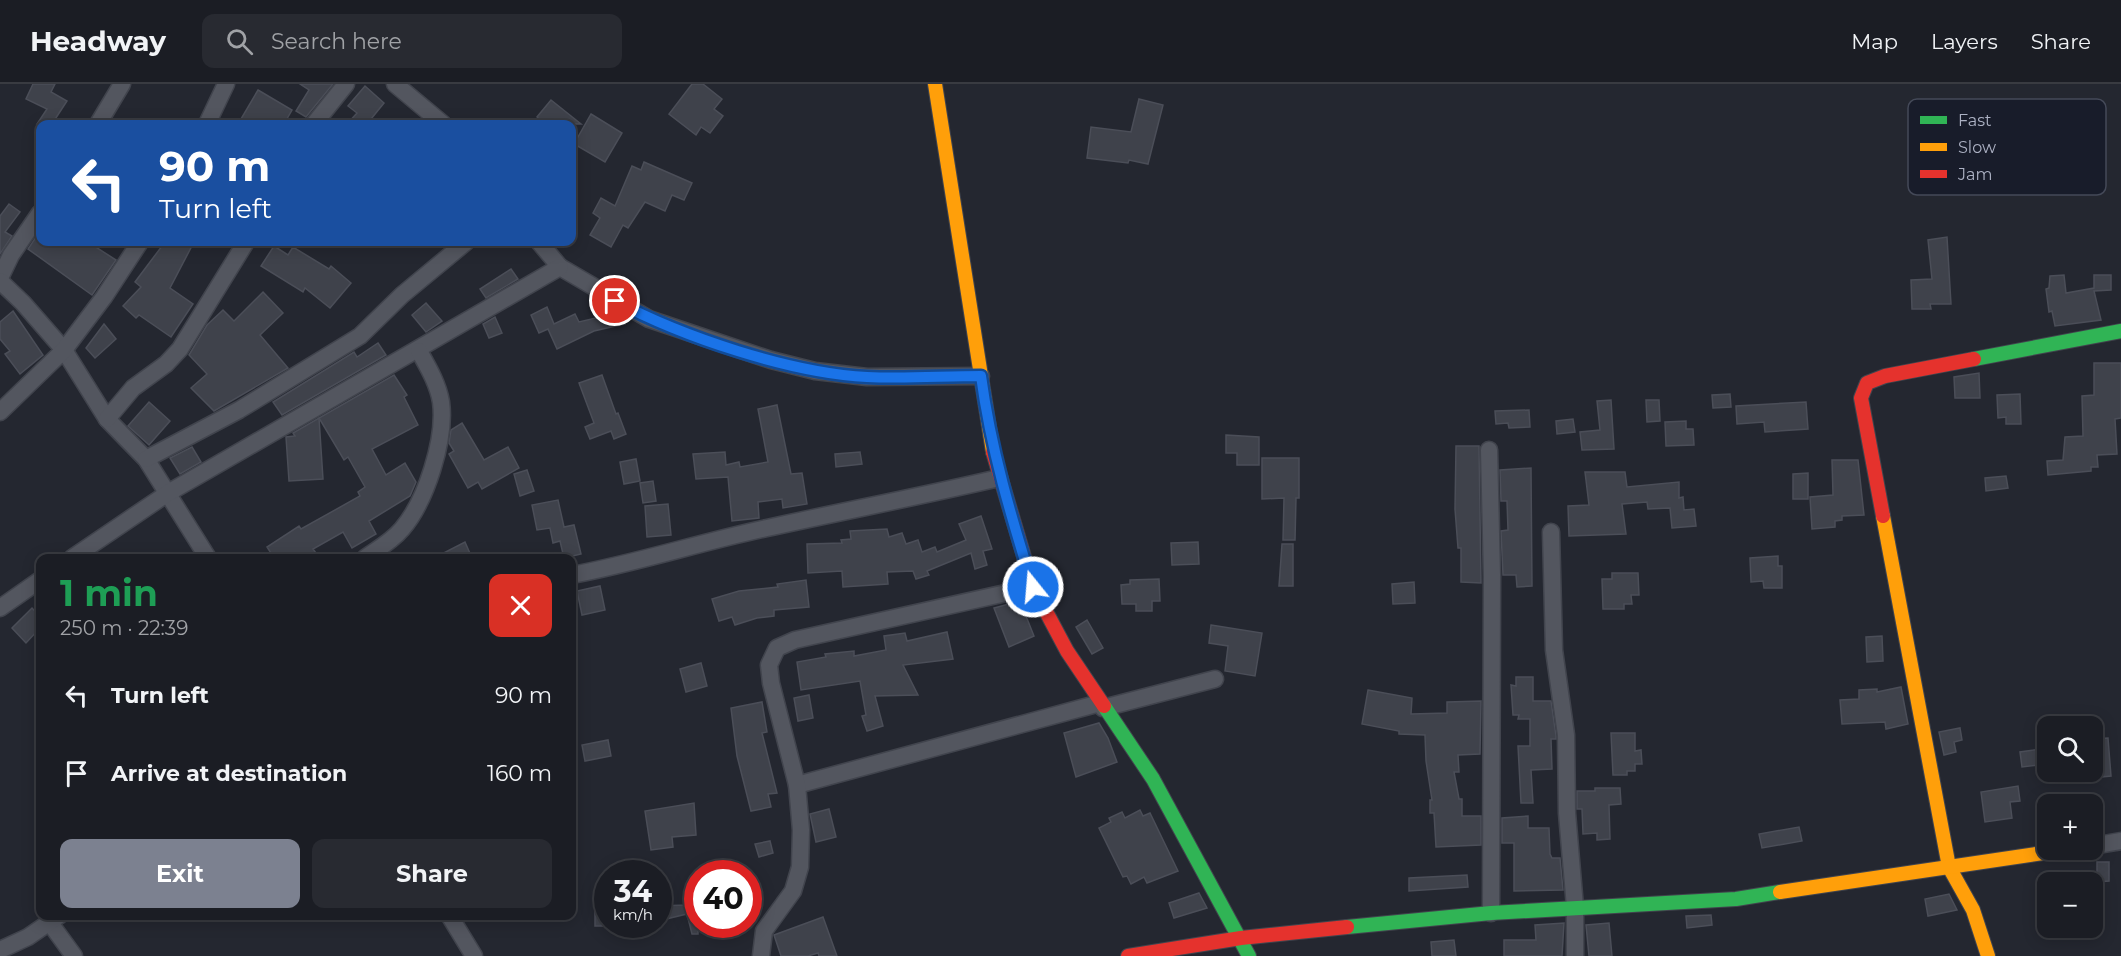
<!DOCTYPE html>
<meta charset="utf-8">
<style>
:root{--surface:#1b1d24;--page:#282a31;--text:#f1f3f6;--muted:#a0a2a6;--line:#393b41;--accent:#7c8190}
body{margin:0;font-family:Montserrat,sans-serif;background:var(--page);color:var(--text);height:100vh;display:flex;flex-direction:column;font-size:22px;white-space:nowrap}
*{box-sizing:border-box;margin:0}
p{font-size:20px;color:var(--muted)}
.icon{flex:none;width:33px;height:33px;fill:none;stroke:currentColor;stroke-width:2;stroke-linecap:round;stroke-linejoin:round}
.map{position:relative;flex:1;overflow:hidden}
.sheet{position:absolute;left:36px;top:470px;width:540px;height:366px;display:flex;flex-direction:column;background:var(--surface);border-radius:12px;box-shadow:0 3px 15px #0003,0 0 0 2px var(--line)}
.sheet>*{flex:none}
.hud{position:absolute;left:36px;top:36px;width:540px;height:126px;border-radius:12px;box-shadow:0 3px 15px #0003,0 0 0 2px var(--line);background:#1a4fa0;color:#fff;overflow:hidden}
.fabs{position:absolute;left:2037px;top:632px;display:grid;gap:12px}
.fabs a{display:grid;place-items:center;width:66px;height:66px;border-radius:12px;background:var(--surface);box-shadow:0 3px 15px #0003,0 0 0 2px var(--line);font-size:30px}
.speed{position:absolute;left:594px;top:776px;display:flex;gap:12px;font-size:30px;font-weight:700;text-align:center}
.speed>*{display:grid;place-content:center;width:78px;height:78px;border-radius:50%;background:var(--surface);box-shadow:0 3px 15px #0003,0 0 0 2px var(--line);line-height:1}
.speed small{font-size:15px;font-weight:400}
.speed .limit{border:9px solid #d22;background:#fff;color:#111}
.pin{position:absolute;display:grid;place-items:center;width:51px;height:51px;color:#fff;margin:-26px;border:3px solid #fff;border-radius:50%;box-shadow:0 2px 6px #0007}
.me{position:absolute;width:66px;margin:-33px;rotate:343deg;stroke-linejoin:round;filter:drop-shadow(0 0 4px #0008)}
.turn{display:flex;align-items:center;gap:21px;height:126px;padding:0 24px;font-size:27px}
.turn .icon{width:78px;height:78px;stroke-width:2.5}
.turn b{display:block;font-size:42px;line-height:51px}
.round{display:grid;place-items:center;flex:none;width:63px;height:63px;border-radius:12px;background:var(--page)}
.summary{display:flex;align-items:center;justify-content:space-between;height:102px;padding:0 24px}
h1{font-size:36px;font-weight:700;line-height:45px;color:#1e9e55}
.primary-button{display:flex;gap:12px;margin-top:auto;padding:12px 24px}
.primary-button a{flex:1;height:69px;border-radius:12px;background:var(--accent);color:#fff;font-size:24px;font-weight:700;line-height:69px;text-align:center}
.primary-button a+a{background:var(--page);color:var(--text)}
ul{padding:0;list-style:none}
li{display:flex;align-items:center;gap:18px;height:78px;padding:0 24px}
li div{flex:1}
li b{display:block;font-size:22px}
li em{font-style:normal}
header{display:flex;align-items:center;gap:36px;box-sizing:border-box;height:84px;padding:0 30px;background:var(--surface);border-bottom:2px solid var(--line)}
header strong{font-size:28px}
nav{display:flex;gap:33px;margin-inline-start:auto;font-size:21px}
.search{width:420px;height:54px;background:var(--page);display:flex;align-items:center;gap:15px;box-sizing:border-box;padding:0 21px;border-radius:12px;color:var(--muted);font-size:22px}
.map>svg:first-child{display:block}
.building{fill:#3f424b;stroke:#4b4e58;stroke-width:1.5}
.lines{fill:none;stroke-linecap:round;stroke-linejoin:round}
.street-casing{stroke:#41444d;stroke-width:19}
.fast-casing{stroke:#41444d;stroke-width:16}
.slow-casing{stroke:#41444d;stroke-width:16}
.jam-casing{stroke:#41444d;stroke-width:16}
.street{stroke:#53565f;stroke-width:16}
.fast{stroke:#30b455;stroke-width:14}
.slow{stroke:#ff9f0a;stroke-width:14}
.jam{stroke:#e5322d;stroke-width:14}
.route-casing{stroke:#114b97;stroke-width:15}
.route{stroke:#1a73e8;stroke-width:10}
.key{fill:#181c2a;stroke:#444958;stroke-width:1.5}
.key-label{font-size:16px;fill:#acb1c3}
</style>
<header>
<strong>Headway</strong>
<div class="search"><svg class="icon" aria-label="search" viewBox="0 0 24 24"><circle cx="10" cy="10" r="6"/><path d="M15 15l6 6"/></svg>Search here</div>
<nav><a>Map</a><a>Layers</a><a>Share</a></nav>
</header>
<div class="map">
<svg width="2121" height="872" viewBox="0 0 2121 872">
<rect width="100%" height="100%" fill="#242730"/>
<g class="building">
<polygon points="33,0 55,0 51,8 67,17 52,40 37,40 47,25 26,15"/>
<polygon points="300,0 333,0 306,33 296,27 309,6"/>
<polygon points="692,0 703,0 722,15 714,25 723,32 710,49 701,43 696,51 669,30"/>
<polygon points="365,2 384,19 367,40 347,40 357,29 348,22"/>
<polygon points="258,6 292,26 284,40 238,40"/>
<polygon points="1139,15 1163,21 1148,80 1129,76 1128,79 1087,74 1091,43 1131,48"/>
<polygon points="551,16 581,40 546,40 537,33"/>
<polygon points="591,30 622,49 605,78 574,60"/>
<polygon points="644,78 692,99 684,116 672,111 665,127 645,118 628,144 623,141 611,163 590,151 600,134 593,129 601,114 615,122 632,82 641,86"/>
<polygon points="9,120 20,128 5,148 12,152 0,170 0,132"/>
<polygon points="40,147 40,158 88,158 116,176 92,211 28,165"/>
<polygon points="1947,153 1951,220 1930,220 1931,225 1912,225 1911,196 1932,195 1928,156"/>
<polygon points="165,158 194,158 170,204 193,220 171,253 139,231 136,234 123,222 141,203 135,198"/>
<polygon points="274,162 288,171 293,163 329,185 331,182 351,199 330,224 305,204 303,208 261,182"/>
<polygon points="511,185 518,195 486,214 480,205"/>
<polygon points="2064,191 2066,209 2094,204 2094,191 2111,191 2111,206 2094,207 2101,236 2055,242 2052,227 2049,228 2046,205 2049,204 2050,192"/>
<polygon points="263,208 283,229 260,251 288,284 214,327 191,304 207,290 189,271 207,241 223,226 234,237"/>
<polygon points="426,219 442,237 426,248 412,231"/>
<polygon points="547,223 554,240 575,230 579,238 617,229 623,232 625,240 594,247 557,265 548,245 539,249 531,231"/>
<polygon points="13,227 43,271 20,290 5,270 10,267 0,255 0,238"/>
<polygon points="495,233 502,249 489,254 483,240"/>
<polygon points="104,240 116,255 95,274 86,264"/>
<polygon points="378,259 386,271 282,331 273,318 354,268 357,273"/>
<polygon points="2094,279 2121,279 2121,334 2115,335 2117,370 2097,371 2098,383 2091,383 2091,387 2048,391 2047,377 2063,376 2065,353 2083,352 2082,312 2094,311"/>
<polygon points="1979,289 1980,314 1955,314 1954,293"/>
<polygon points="394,291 407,311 404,313 418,341 372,365 386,391 405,379 416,398 410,412 369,437 376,450 352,464 343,448 313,465 316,469 309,474 274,474 267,463 299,442 301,445 360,412 358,408 365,403 348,373 344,376 319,334"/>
<polygon points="602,291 616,330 618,329 626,350 614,355 611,347 590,355 585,343 594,339 579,299"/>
<polygon points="1730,310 1731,323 1713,324 1712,311"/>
<polygon points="2020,310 2021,340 2006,340 2006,333 1998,334 1997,311"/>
<polygon points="1611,316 1614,365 1582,366 1580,348 1600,346 1597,317"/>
<polygon points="1646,316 1659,316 1660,337 1647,338"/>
<polygon points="149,318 170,337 149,361 128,342"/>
<polygon points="1806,318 1808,345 1765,348 1764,338 1737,340 1736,322"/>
<polygon points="777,321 791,390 802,389 807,420 783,424 782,415 758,418 759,434 732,437 728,393 696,395 693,370 725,368 726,381 739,378 740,383 768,378 758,325"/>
<polygon points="1529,326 1530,343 1509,344 1508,339 1496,340 1495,327"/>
<polygon points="319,334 323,395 289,397 286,353 295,352 293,349"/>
<polygon points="1573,335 1575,348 1557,350 1556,337"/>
<polygon points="1686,337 1686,345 1693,345 1694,361 1666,362 1665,338"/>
<polygon points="462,339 484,376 508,363 519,384 482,405 478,398 468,404 449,370 454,367 449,359 451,346"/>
<polygon points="1226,351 1259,353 1259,381 1237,381 1237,369 1226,369"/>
<polygon points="1456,362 1479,362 1481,499 1461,498 1461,464 1458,464 1455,425"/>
<polygon points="192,363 201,378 180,390 170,374"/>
<polygon points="860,368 862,380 836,383 835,370"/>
<polygon points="1262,374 1299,374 1299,414 1296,414 1295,456 1283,456 1284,414 1262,415"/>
<polygon points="636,375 640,397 624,400 620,378"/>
<polygon points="1832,376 1858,376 1864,431 1842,432 1842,436 1835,437 1835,443 1812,445 1810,413 1833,411"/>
<polygon points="1531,384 1532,502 1517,503 1516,491 1503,491 1501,447 1508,446 1507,417 1501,417 1500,386"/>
<polygon points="527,386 534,407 520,412 514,390"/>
<polygon points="1585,388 1625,388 1627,403 1679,398 1679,414 1683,413 1684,426 1694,425 1696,442 1672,444 1670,424 1648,425 1647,418 1622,420 1626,450 1569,452 1568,422 1589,421"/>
<polygon points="1808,389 1808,415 1793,415 1793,390"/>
<polygon points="2006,392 2008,404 1986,407 1985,394"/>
<polygon points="653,397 656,417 643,419 640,399"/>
<polygon points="558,416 564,443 574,441 581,470 564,474 560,457 553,459 550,444 537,446 532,421"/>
<polygon points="668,420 671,451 647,453 645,422"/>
<polygon points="981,432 992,465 983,467 987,481 975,485 971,469 927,487 929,491 916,495 913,487 887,488 888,500 843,503 842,487 808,489 807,460 842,459 841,456 851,455 850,447 887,445 889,453 902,449 906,460 918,456 922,468 935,463 937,468 966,456 959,440"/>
<polygon points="465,458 472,474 434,474"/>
<polygon points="1198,458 1199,480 1172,481 1171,459"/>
<polygon points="1282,460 1293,460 1293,502 1279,502"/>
<polygon points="1778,472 1778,482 1782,482 1782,504 1764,504 1763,497 1751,498 1750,474"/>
<polygon points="1612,489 1638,489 1639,511 1631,511 1632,520 1624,520 1624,525 1603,525 1602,495 1612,495"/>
<polygon points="1159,495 1160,517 1152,517 1152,527 1136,527 1136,520 1122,520 1121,501 1130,500 1130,496"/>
<polygon points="806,496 809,523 774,526 774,532 757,534 735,541 732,533 719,537 712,515 739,507 778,503 777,500"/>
<polygon points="1414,498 1415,519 1393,520 1392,500"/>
<polygon points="600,502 605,526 582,531 577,507"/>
<polygon points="1020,517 1034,552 1009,563 994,524"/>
<polygon points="32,524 40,533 40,544 26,559 12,544"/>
<polygon points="1087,536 1103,564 1092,570 1076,543"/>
<polygon points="1211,541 1262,549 1255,592 1225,587 1228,562 1209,559"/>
<polygon points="947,548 953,575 903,581 918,611 875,612 883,642 867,647 862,632 866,631 860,597 801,606 797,578 826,573 825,570 854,567 854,572 886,566 884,552 905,549 907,557"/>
<polygon points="1882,552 1883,577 1867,578 1866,553"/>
<polygon points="701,579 707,602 686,608 680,585"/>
<polygon points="1516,593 1533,593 1533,617 1551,617 1556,652 1556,655 1551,655 1552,685 1531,686 1533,719 1521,719 1518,662 1530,662 1530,635 1518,635 1519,631 1513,631 1511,601 1516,602"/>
<polygon points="1901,603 1908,640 1886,645 1885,638 1842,640 1840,616 1859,615 1859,606 1877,605 1877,608"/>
<polygon points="1368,606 1412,614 1411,630 1447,629 1447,618 1481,617 1480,670 1458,671 1459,688 1454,688 1459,715 1462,715 1462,732 1481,732 1481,761 1436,763 1434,729 1430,729 1430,716 1432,716 1426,677 1425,651 1399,650 1399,647 1362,640"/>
<polygon points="809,611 813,634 798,637 794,614"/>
<polygon points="762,618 767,648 762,649 777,709 768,710 771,723 751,727 737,672 731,624"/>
<polygon points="1099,639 1108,654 1117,678 1076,693 1064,649"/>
<polygon points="1960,644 1962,656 1954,658 1956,668 1944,671 1939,648"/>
<polygon points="1611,649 1635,649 1635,667 1641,666 1642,680 1635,680 1635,687 1627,687 1627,691 1613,691"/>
<polygon points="2108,654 2111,692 2092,694 2092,655"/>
<polygon points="608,656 611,672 585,677 582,661"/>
<polygon points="2048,664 2048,680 2022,683 2020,668"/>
<polygon points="2018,702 2020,717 2010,718 2012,734 1985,738 1981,708"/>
<polygon points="1595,704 1620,704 1621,720 1609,721 1610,755 1597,756 1597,749 1583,750 1582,725 1577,725 1577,707 1595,707"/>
<polygon points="694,719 696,751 672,753 673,763 651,766 645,727"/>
<polygon points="829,725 836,753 816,758 810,730"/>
<polygon points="1140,726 1143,732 1150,729 1178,787 1147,799 1144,793 1131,800 1127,792 1123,793 1099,744 1111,738 1109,734 1122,728 1125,734"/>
<polygon points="1528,732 1528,744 1549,744 1550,770 1552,774 1560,774 1563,806 1514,807 1514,759 1502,759 1502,734"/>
<polygon points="1799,743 1802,757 1762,764 1759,750"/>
<polygon points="770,757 773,769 759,773 755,760"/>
<polygon points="2097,778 2109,778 2109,797 2097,798"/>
<polygon points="1467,791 1468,803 1409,807 1409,794"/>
<polygon points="1199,809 1207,824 1174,834 1169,819"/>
<polygon points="1949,810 1957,826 1928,832 1925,815"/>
<polygon points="698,811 698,850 692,850 687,830 658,837 658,822 686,821 684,814"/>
<rect x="595" y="813" width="13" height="29"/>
<polygon points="1711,831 1712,841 1687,844 1686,832"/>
<polygon points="823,833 837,872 819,872 818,869 808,872 781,872 774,851"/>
<polygon points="1564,839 1562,872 1504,872 1504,856 1536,856 1535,841"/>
<polygon points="1609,839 1612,872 1589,872 1586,841"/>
<polygon points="1454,856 1456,872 1432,872 1431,858"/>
</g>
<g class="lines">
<defs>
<g id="street">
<polyline points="395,0 443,40"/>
<polyline points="98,40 122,0"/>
<polyline points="207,40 226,0"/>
<polyline points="314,40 346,0"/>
<polyline points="539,158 560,183 649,235 771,276 815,287 867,293 981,292"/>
<polyline points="0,194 11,171 40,129"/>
<polyline points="0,197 23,219 64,266 107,335 146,375 208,474"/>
<polyline points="0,328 64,266 104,213 140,158"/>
<polyline points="107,335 133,304 166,280 180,265 246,158"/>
<polyline points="1489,366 1492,491 1491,829"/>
<polyline points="146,375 239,326 360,252 402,211 466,158"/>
<polyline points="1551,448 1554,566 1566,651 1567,729 1575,823 1575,872"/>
<polyline points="72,474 168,409 560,183"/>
<path d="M 365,474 C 378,465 392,457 402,445 C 426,417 446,355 441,318 C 438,300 428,283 419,267"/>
<path d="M 572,491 C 637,479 701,458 767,444 C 844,427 922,412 999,394"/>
<polyline points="0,524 40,496"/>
<polyline points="1103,624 1215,595"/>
<polyline points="797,701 1100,619"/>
<polyline points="2092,762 2121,757"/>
<polyline points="449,831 474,872"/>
<polyline points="50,839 74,872"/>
<polyline points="0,866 28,853 60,831"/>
<polyline points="761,872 764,847 793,807 800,783 801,746 797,701 771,599 769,581 777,564 795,556 1033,503"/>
</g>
<g id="fast">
<polyline points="1974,275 2121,247"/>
<polyline points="1104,622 1153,695 1249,872"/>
<polyline points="1347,843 1491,829 1736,815 1780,808"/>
</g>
<g id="slow">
<polyline points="935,0 993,368"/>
<polyline points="1883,432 1949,783 1973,826 1988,872"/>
<polyline points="1780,808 2070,765"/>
</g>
<g id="jam">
<polyline points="993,368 1033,503 1067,567 1104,622"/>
<polyline points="1883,432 1861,314 1867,299 1885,292 1974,275"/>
<polyline points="1128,872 1241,854 1347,843"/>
</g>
</defs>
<use href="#street" class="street-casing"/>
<use href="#fast" class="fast-casing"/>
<use href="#slow" class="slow-casing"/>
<use href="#jam" class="jam-casing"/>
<use href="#street" class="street"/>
<use href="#fast" class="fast"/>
<use href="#slow" class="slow"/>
<use href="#jam" class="jam"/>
</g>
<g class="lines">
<defs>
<path id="route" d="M 615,217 C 683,253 790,289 867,293 C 905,295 943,292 981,292 C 991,366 1011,432 1033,503"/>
</defs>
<use href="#route" class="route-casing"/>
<use href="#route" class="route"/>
</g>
<rect x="1908" y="15" width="198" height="96" rx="9" class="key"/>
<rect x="1920" y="32" width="27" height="8" fill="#30b455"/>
<rect x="1920" y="59" width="27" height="8" fill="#ff9f0a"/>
<rect x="1920" y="86" width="27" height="8" fill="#e5322d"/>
<g class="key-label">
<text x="1958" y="42">Fast</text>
<text x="1958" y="69">Slow</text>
<text x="1958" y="96">Jam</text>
</g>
</svg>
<div class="fabs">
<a><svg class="icon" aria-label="search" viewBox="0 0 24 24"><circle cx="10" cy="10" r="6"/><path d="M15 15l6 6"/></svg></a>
<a>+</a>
<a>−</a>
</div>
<div class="speed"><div>34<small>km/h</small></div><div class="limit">40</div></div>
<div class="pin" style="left:615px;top:217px;background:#d93025"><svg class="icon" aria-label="arrive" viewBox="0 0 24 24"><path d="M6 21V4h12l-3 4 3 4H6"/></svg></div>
<svg class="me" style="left:1033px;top:503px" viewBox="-20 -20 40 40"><circle r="17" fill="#1a73e8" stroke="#fff" stroke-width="3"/><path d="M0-11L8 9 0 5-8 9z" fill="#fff"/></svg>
<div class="hud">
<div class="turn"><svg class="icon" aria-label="left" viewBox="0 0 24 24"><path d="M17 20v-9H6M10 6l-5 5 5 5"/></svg><div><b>90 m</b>Turn left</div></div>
</div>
<section class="sheet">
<div class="summary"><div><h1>1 min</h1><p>250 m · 22:39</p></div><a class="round" style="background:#d93025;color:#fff"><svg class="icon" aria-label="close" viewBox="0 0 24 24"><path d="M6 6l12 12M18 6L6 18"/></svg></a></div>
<ul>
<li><svg class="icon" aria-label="left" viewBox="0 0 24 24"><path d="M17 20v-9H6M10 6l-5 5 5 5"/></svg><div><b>Turn left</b></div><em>90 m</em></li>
<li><svg class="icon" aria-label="arrive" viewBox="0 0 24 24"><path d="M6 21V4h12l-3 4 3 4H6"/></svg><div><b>Arrive at destination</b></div><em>160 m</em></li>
</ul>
<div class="primary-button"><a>Exit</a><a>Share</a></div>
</section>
</div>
